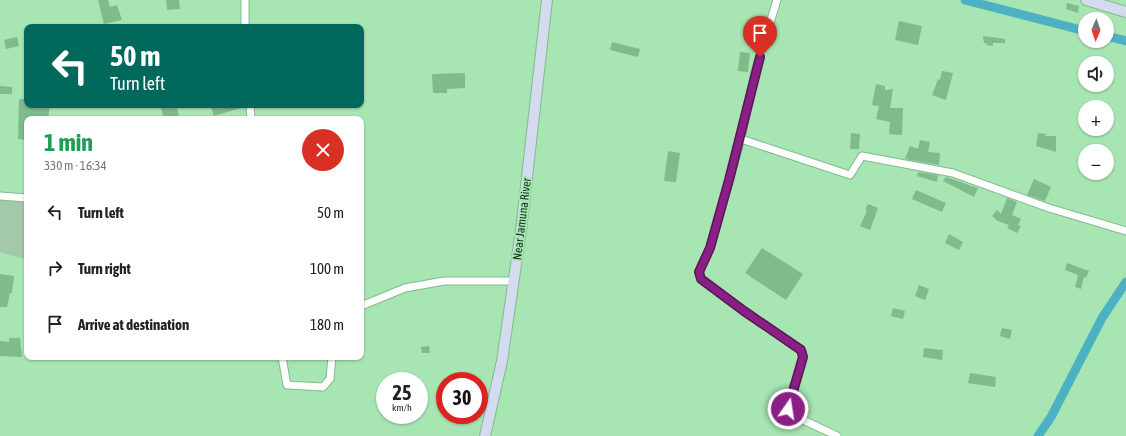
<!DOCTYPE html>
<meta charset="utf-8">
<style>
:root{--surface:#fff;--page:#f6f6f6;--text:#222;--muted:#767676}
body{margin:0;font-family:"Asap Condensed",sans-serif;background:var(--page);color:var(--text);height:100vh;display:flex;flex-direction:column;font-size:15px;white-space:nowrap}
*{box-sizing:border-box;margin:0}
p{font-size:13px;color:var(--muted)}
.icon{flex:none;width:22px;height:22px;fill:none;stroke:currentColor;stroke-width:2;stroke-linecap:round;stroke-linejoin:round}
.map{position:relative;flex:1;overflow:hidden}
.side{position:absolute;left:24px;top:116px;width:340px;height:244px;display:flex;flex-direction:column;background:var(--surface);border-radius:8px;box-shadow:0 1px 3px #0004}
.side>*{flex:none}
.banner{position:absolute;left:24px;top:24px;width:340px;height:84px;border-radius:8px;box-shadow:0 1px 3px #0004;background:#00695c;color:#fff;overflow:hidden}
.needle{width:26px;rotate:182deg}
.fabs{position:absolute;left:1078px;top:12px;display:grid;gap:8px}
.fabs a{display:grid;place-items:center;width:36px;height:36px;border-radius:50%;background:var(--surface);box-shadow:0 1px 3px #0004;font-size:20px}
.speed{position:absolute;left:376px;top:372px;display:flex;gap:8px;font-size:20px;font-weight:700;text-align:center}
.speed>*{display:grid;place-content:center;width:52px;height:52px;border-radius:50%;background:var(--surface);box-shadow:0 1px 3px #0004;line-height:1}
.speed small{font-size:10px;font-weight:400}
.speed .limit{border:6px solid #d22;background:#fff;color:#111}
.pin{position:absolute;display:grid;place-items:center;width:34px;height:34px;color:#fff;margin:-41px -17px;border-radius:50% 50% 50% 0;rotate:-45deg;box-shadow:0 0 4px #0007}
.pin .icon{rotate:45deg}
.me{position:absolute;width:44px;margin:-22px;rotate:13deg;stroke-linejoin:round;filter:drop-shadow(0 0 3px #0008)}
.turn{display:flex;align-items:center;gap:14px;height:84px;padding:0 20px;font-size:18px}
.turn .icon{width:52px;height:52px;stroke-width:2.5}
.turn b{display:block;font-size:28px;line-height:34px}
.round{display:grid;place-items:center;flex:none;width:42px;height:42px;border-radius:21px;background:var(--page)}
.overview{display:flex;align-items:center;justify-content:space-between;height:68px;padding:0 20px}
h1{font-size:24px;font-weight:700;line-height:30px;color:#1e9e55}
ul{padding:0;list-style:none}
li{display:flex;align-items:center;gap:12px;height:56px;padding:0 20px}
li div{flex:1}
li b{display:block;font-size:15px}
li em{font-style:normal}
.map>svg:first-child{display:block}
.green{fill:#a3c9a9}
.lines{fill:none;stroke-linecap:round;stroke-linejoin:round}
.canal{stroke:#4cb2c3;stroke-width:9}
.building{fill:#7fbb8b}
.street-casing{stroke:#80bc8c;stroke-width:9}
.secondary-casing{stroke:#80bc8c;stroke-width:12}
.street{stroke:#fff;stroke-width:7}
.secondary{stroke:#d5dbef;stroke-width:10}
.route-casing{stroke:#5a1557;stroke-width:10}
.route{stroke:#8a2086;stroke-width:7}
.labels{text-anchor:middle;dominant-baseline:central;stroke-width:3.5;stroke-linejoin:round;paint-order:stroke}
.street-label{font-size:12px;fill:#17301d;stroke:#a7e5b3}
</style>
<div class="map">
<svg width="1126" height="436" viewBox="0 0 1126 436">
<rect width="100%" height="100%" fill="#a7e5b3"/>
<polygon class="green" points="0,195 27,196 27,260 0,252"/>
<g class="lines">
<g class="canal">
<polyline points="965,0 1085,31"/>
<polyline points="1107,36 1126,41"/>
<polyline points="1038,436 1051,417 1102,318 1126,282"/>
</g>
</g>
<g class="building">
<polygon points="98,0 108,0 110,7 117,5 122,20 104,24"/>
<polygon points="166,0 179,0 180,9 167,10"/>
<polygon points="1067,3 1079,6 1078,13 1066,9"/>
<polygon points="899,21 922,26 918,45 895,40"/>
<polygon points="983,36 1005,39 1005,43 993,43 993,46 986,45 987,43 984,43"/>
<polygon points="17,37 19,46 6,49 4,40"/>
<polygon points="612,42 640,49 638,57 610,50"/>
<polygon points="740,52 750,53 748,72 738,71"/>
<polygon points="942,71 953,73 946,100 932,95 938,79 940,80"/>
<polygon points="465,73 465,88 447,89 447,93 433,93 432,74"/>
<polygon points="876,84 885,86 885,90 893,89 890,108 903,108 902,135 889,134 890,122 876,119 879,106 872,105"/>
<polygon points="0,86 12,87 12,94 0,94"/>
<polygon points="19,99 27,99 27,105 50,105 48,119 27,118 27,140 18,139"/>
<polygon points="170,105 176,105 180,119 164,119 161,108"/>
<polygon points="210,105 243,105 244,107 214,116"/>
<polygon points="851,133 860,134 859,149 850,149"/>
<polygon points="1038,133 1046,134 1045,136 1056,136 1056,152 1036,146"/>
<polygon points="920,140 930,142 928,152 940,153 939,165 905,159 910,146 918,149"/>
<polygon points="668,151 680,153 676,182 664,181"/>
<polygon points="918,172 938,175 937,182 917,176"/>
<polygon points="946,177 978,188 974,197 943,181"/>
<polygon points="1034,179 1051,187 1045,201 1027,195"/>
<polygon points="916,190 946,203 942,212 912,199"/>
<polygon points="1007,198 1017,202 1012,215 1021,219 1018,225 1021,226 1017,233 1007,228 1009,225 998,221 992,216 997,210 1001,214"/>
<polygon points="868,204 878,208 870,230 860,226 867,211 865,210"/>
<polygon points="949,234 963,242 959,250 945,243"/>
<polygon points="762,248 803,274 786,300 745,273"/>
<polygon points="1067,263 1089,271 1086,278 1084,277 1081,289 1075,287 1078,275 1065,270"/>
<polygon points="0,274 14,276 12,293 10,293 7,307 0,307"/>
<polygon points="919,285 929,289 925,300 915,296"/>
<polygon points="893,308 905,311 903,319 891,316"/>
<polygon points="1002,328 1012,330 1010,339 1000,336"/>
<polygon points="9,338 20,338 22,357 0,356 0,341 9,342"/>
<polygon points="429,346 430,353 422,353 421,347"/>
<polygon points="924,348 943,350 942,360 923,357"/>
<polygon points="970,373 996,377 995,387 968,383"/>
</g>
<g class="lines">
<defs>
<g id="street">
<path d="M 777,0 L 755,72 L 741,139 L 710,248 L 699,270 L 701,279 L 743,311 L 801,349 C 809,364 784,394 789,411 L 799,418 L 837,436"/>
<polyline points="245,27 245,0"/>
<polyline points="250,105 251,119"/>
<polyline points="741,139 850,175 862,156 953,173 1049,208 1126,231"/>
<polyline points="0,196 27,198"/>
<polyline points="361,306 405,288 444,281 514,281"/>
<polyline points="282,357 287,385 323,387 330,379 332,357"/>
</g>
<g id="secondary">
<polyline points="1086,0 1126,12"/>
<polyline points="485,436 502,361 521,230 547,0"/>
</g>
</defs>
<use href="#street" class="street-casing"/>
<use href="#secondary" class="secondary-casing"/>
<use href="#street" class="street"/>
<use href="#secondary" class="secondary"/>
</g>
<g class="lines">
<defs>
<polyline id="route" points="760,57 729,180 710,248 699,272 701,279 744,311 801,350 803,357 788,409"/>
</defs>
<use href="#route" class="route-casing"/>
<use href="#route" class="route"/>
</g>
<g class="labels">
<g class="street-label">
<text transform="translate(522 219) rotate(-83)">Near Jamuna River</text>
</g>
</g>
</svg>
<div class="fabs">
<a><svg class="needle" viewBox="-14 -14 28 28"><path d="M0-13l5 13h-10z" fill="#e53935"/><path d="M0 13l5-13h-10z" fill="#767676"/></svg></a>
<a><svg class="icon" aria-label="sound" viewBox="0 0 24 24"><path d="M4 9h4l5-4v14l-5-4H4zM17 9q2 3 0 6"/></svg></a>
<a>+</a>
<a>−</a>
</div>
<div class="speed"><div>25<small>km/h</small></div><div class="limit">30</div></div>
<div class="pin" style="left:760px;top:57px;background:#d93025"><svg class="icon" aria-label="arrive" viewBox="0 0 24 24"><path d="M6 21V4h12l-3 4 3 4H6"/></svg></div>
<svg class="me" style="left:788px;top:409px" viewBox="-20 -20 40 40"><circle r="17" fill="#8a2086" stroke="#fff" stroke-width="3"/><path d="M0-11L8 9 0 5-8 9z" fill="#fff"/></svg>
<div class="banner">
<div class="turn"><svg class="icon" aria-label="left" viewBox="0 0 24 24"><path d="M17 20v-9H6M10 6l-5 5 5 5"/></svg><div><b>50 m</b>Turn left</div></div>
</div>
<section class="side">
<div class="overview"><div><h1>1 min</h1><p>330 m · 16:34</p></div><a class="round" style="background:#d93025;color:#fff"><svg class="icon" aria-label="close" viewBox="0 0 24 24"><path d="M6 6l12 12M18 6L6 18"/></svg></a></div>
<ul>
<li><svg class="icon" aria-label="left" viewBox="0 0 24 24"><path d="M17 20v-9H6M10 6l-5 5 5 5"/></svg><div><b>Turn left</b></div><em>50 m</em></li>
<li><svg class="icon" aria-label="right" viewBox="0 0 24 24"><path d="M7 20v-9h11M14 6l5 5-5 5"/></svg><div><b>Turn right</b></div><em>100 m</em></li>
<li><svg class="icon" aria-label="arrive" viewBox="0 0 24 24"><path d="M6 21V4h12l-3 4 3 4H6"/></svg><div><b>Arrive at destination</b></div><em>180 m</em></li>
</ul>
</section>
</div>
